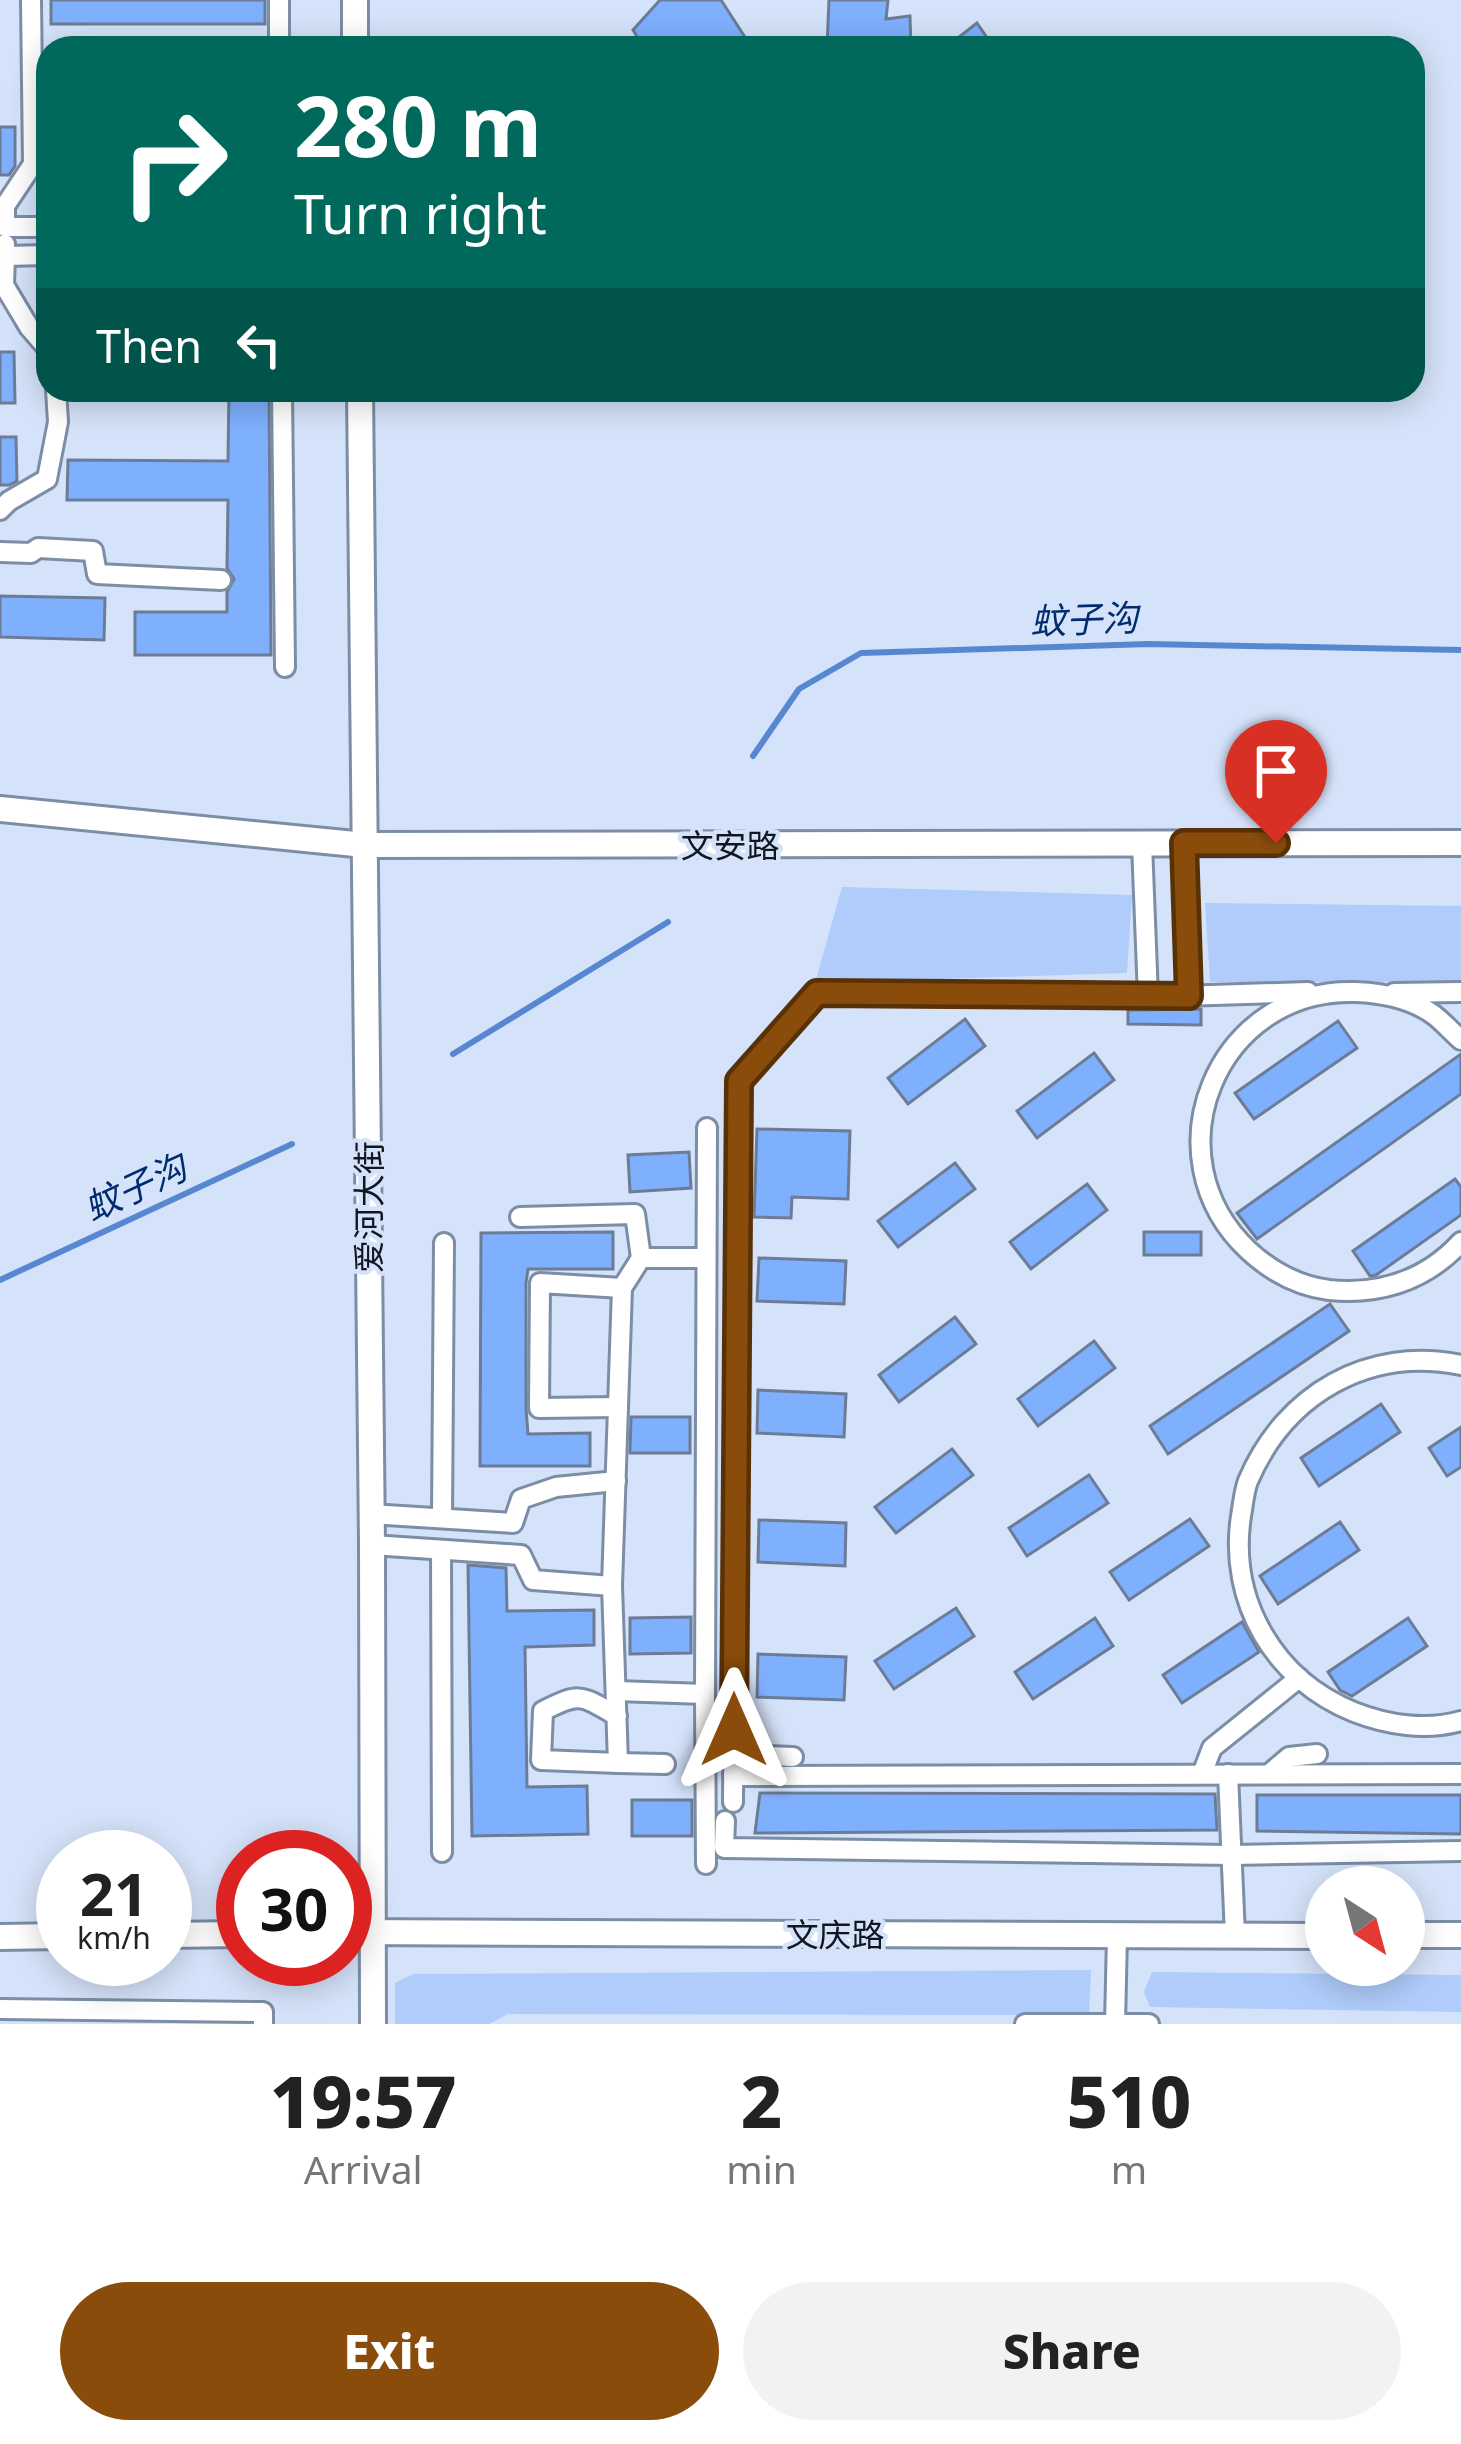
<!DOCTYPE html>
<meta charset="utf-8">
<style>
:root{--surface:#fff;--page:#f2f2f2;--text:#222;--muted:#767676;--accent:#894c0b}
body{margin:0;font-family:"Noto Sans","Noto Sans SC",sans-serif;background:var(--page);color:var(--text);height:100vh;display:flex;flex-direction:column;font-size:45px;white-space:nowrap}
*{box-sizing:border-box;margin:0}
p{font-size:39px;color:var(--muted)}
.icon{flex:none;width:66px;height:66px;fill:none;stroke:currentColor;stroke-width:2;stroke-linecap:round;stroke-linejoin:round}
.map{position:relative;height:2024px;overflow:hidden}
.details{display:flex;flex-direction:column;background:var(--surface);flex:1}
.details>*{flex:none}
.banner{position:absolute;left:36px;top:36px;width:1389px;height:366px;border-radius:36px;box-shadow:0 6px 30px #0003;background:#00695c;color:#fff;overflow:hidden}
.needle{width:78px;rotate:144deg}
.tools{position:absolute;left:1305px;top:1866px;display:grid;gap:24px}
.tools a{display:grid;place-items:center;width:120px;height:120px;border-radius:50%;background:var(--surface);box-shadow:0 6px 30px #0003;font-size:60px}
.speed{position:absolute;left:36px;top:1830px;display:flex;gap:24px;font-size:60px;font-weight:700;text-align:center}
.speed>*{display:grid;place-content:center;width:156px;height:156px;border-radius:50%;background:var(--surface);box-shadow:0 6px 30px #0003;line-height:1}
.speed small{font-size:30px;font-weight:400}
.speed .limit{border:18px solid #d22;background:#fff;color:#111}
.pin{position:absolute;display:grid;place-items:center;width:102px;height:102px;color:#fff;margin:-123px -51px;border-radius:50% 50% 50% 0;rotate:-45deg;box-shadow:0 0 12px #0007}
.pin .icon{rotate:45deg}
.me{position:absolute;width:132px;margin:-66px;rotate:0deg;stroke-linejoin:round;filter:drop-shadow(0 0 9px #0008)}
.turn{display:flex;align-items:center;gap:42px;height:252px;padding:0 60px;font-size:54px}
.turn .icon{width:156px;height:156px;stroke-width:2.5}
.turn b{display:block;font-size:84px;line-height:102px}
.then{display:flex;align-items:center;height:114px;padding:0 60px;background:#0003;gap:24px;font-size:45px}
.eta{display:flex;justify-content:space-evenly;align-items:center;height:204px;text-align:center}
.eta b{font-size:72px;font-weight:800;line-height:84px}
.primary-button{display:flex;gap:24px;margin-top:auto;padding:24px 60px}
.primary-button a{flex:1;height:138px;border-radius:72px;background:var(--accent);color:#fff;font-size:48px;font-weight:800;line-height:138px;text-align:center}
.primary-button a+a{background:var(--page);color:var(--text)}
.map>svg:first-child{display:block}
.green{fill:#afccfa}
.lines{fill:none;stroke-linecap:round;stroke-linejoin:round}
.stream{stroke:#5887d2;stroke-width:6}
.building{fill:#7fb0fe;stroke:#6c7c96;stroke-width:3}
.street-casing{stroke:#7c8da6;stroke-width:24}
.secondary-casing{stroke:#7c8da6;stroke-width:30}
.street{stroke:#fff;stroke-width:18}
.secondary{stroke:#fff;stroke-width:24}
.route-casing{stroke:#593107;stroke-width:30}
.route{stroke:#894c0b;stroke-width:21}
.labels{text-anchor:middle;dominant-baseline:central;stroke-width:9;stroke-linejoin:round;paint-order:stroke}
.street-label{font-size:33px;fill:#111721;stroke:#d5e3fa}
.water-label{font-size:36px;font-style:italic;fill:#002b6e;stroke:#d5e3fa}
</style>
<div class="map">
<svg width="1461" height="2024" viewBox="0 0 1461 2024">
<rect width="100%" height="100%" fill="#d5e3fa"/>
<g class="green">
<polygon points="842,887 1132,895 1127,973 815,983"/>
<polygon points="1205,903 1461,906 1461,982 1210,982"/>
<polygon points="1091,1970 1089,2015 508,2014 489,2024 395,2024 395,1983 413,1974"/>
<polygon points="1152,1972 1461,1975 1461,2012 1150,2007 1144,1992"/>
</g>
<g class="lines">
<g class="stream">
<polyline points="753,756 799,689 861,653 1148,644 1461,650"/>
<polyline points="453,1054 668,922"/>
<polyline points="0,1280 292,1144"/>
</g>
</g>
<g class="building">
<rect x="51" y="0" width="214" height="24"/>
<polygon points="660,0 721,0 752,48 644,48 633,30"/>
<polygon points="829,0 888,0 886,19 910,16 911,48 827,48"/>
<polygon points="977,23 994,48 945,48"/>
<polygon points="0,127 15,127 15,166 9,175 0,175"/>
<polygon points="0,352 14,352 15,403 0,403"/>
<polygon points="229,390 269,390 271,655 135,655 135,612 227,612 227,592 234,579 227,568 228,500 67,500 68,460 228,461"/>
<polygon points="0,437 16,437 17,481 9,485 0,485"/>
<polygon points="0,596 105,598 104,640 0,637"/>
<polygon points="1201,1009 1201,1025 1128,1024 1128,1010"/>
<polygon points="965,1019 985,1046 908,1104 888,1078"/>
<polygon points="1338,1021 1357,1048 1254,1119 1235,1093"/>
<polygon points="1094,1053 1114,1080 1037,1138 1017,1111"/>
<polygon points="1461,1054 1461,1094 1257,1239 1237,1213"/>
<polygon points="757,1129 850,1131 848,1199 792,1197 791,1218 754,1217"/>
<polygon points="689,1152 691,1188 630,1192 628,1155"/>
<polygon points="955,1163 975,1189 898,1247 878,1221"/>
<polygon points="1455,1179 1461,1187 1461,1215 1376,1275 1370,1276 1353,1251"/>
<polygon points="1087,1184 1107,1210 1031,1269 1010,1242"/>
<polygon points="613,1232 613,1269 528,1269 526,1283 526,1408 528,1434 590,1433 590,1466 480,1466 481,1233"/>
<rect x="1144" y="1232" width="57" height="23"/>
<polygon points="759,1258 846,1261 844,1304 757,1301"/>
<polygon points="1330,1304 1349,1331 1168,1454 1150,1426"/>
<polygon points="955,1317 976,1344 899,1402 879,1375"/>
<polygon points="1094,1341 1115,1368 1038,1426 1018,1399"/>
<polygon points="758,1390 846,1394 844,1437 757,1433"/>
<polygon points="1381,1404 1400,1432 1319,1486 1301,1458"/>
<polygon points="631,1417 690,1417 690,1453 630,1453"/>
<polygon points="1461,1427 1461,1467 1447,1476 1429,1448"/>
<polygon points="952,1449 973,1475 896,1533 875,1507"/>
<polygon points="1089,1475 1108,1503 1027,1556 1009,1528"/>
<polygon points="1190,1519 1209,1546 1129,1600 1110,1572"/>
<polygon points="759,1520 846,1523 845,1566 758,1562"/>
<polygon points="1340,1522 1359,1550 1278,1604 1260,1576"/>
<polygon points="468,1565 506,1568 507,1611 594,1610 594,1645 525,1647 527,1787 587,1786 588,1834 472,1836"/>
<polygon points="956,1608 974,1636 894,1689 875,1661"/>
<polygon points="691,1617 691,1653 630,1654 630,1618"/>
<polygon points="1095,1618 1113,1646 1033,1699 1015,1672"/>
<polygon points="1408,1618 1427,1646 1352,1696 1340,1690 1328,1672"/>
<polygon points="1242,1622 1259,1652 1182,1703 1163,1675"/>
<polygon points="758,1654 846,1657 844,1700 757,1697"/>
<polygon points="760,1793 1215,1794 1217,1830 755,1833"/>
<polygon points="1257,1795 1461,1795 1461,1834 1257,1831"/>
<rect x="632" y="1800" width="60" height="36"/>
</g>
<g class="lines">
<defs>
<g id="street">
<polyline points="31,0 33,164 5,206 5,227 48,227"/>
<polyline points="279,0 279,48"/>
<polyline points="5,244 5,256 48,255"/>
<polyline points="5,256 4,285 29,327 48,349"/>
<polyline points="282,390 285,667"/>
<polyline points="0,510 9,501 47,479 58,422 56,390"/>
<polyline points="0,552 31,553 38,548 93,551 97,574 221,580"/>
<polyline points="1184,843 1189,996"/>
<polyline points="1394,993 1461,992"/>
<polyline points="1148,997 1308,992"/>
<path d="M 1461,1040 C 1452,1032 1443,1022 1434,1015 C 1412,999 1382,993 1356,992 C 1217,987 1147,1156 1249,1251 C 1272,1272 1298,1286 1329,1290 C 1381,1295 1425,1281 1461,1242"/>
<polyline points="520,1217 635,1214 641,1258"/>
<path d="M 1461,1365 C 1368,1346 1285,1394 1248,1481 C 1244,1491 1243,1505 1241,1516 C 1228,1602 1275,1680 1354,1712 C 1387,1725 1426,1731 1461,1721"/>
<polyline points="618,1407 539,1408 540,1283 622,1288"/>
<polyline points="370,1514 513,1523 521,1499 556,1487 616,1481"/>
<polyline points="442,1518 444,1243"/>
<path d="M 372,1545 L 521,1555 L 533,1580 L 612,1586 L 618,1763 L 541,1760 L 543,1711 C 580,1692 581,1695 617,1716"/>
<polyline points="441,1550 442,1852"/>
<polyline points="612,1586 622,1288 641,1258 706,1258"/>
<polyline points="616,1691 705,1694 706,1864"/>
<polyline points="705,1694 707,1128"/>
<polyline points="618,1763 665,1764"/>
<polyline points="1202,1774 1212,1748 1299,1678"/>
<polyline points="1228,1774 1235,1936"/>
<polyline points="1269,1774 1289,1757 1317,1754"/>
<polyline points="733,1776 1461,1774"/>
<polyline points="746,1776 767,1756 793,1757"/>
<polyline points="733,1802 739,1081 817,993 1148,997 1142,844"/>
<polyline points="725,1821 724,1848 1232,1855 1461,1851"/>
<polyline points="0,2009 263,2012 263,2024"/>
<polyline points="1025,2024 1149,2024"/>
<polyline points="1115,2024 1117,1936"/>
</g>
<g id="secondary">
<polyline points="355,0 355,48"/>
<polyline points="360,390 372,1545 373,2024"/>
<polyline points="0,809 365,845 1461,843"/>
<polyline points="345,1932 1326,1936"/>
<polyline points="165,1935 243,1934"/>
<polyline points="1404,1935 1461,1935"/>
<polyline points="0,1937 63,1936"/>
</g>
</defs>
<use href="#street" class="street-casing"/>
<use href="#secondary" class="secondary-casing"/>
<use href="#street" class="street"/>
<use href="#secondary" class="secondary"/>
</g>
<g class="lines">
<defs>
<polyline id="route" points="734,1730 739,1081 817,993 1189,996 1184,843 1276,843"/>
</defs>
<use href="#route" class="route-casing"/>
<use href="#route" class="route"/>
</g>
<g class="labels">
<g class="street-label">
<text x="730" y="845">文安路</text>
<text transform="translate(368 1207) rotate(-90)">爱河大街</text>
<text x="835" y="1934">文庆路</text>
</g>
<g class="water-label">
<text transform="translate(1084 619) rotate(-2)">蚊子沟</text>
<text transform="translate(135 1187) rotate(-25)">蚊子沟</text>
</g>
</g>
</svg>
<div class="tools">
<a><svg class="needle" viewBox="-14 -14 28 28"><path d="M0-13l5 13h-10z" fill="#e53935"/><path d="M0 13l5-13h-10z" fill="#767676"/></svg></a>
</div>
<div class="speed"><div>21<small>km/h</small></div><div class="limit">30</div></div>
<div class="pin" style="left:1276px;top:843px;background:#d93025"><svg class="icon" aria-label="arrive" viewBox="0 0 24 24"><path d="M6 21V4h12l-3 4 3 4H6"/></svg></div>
<svg class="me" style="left:734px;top:1730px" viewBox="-20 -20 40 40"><path d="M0-17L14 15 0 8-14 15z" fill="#894c0b" stroke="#fff" stroke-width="4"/></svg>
<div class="banner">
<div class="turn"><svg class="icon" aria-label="right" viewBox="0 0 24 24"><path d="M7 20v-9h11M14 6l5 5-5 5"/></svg><div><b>280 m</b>Turn right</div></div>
<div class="then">Then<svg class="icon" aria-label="left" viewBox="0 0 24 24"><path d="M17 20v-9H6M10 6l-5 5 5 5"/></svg></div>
</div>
</div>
<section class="details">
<div class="eta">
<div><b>19:57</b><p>Arrival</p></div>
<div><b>2</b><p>min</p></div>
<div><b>510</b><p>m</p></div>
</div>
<div class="primary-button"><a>Exit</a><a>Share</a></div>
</section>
